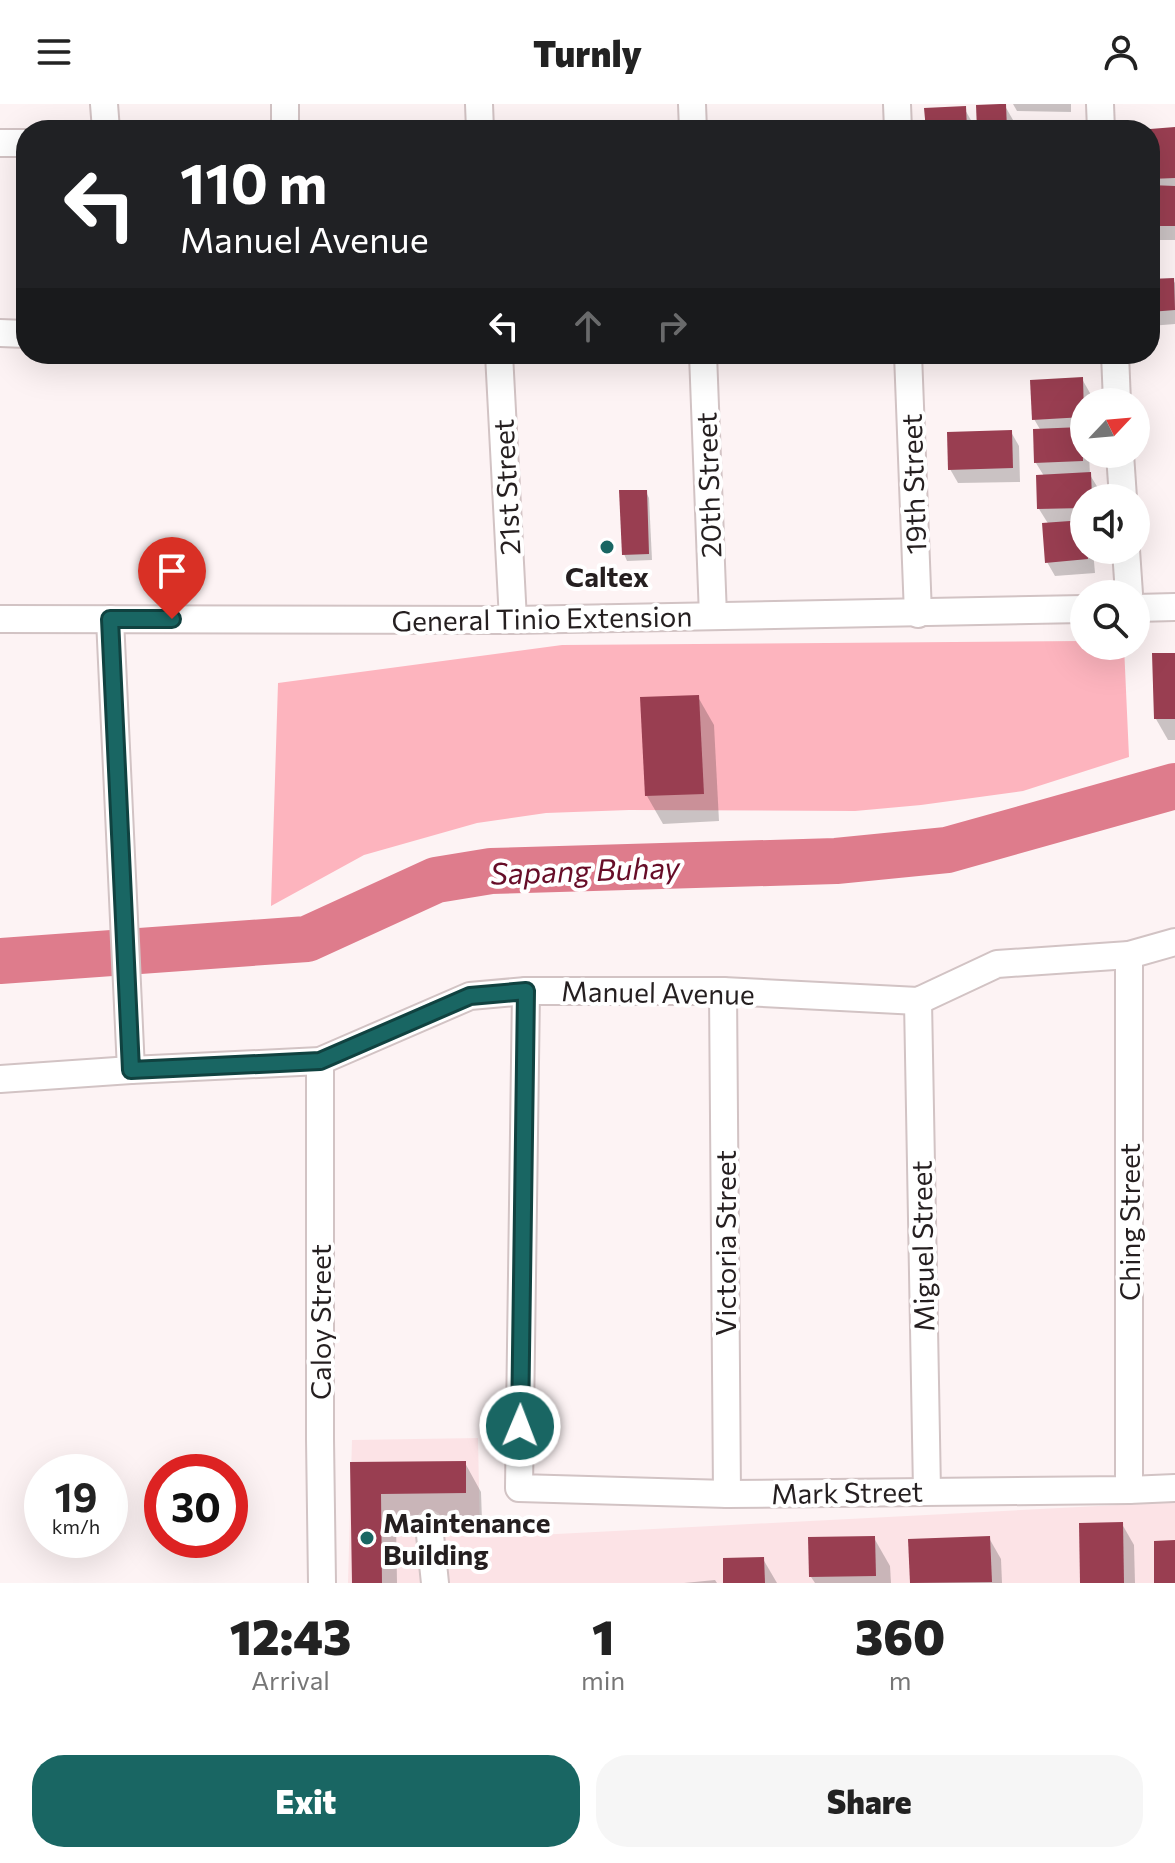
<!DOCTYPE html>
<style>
:root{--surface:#fff;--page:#f6f6f6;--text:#222;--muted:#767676;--accent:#196663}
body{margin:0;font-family:Commissioner,sans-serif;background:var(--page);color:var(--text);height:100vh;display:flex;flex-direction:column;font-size:30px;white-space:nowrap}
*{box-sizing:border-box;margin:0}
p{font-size:26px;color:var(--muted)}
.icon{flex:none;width:44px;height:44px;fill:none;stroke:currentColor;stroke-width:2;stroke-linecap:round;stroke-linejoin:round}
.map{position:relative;height:1479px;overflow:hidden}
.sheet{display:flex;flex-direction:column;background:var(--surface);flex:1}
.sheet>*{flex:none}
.banner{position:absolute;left:16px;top:16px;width:1144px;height:244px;border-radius:32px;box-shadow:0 8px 32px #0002;background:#202124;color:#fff;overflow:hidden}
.needle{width:52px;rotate:64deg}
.fabs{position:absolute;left:1070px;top:284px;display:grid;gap:16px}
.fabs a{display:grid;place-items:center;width:80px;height:80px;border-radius:50%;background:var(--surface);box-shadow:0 8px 32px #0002;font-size:40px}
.speed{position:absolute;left:24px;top:1350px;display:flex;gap:16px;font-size:40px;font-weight:700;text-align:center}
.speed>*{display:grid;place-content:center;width:104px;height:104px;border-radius:50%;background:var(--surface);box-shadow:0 8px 32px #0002;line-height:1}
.speed small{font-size:20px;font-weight:400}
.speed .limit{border:12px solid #d22;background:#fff;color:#111}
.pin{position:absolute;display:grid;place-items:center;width:68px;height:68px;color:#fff;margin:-82px -34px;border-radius:50% 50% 50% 0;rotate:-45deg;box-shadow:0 0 8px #0007}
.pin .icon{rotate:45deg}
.me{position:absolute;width:88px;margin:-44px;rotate:1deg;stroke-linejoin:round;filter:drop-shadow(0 0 6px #0008)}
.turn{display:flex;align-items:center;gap:28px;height:168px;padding:0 32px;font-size:36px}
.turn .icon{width:104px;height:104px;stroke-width:2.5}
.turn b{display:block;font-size:56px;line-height:68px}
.lanes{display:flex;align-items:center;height:76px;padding:0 32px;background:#0003;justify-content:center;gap:40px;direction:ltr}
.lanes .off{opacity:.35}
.eta{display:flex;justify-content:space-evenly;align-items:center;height:136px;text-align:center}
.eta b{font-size:48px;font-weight:800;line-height:56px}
.button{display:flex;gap:16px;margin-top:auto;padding:16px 32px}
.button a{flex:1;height:92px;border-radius:32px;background:var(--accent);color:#fff;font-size:32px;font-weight:800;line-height:92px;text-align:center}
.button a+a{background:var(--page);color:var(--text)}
header{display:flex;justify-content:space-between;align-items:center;height:104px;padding:0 32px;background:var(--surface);font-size:36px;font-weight:800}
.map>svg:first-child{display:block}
.built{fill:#fce3e6}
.green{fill:#fdb4be}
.shadow{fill:#0003}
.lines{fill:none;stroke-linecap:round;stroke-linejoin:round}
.river{stroke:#de7c8c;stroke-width:46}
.building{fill:#993e51}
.minor-casing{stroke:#d2c3c4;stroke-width:30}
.minor{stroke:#fff;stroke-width:26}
.route-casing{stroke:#104240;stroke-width:20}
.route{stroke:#196663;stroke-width:14}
.poi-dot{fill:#196663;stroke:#fff;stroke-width:3}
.labels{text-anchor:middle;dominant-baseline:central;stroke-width:8;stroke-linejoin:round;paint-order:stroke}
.street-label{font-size:28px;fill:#251f20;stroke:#fff}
.poi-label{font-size:28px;font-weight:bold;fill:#251f20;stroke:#fff}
.water-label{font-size:30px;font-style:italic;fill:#670d28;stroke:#fff}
</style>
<header><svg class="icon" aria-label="menu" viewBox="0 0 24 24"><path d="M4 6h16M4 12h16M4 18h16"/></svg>Turnly<svg class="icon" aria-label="person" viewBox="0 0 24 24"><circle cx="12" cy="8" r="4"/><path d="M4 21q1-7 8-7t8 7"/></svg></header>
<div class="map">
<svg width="1175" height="1479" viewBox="0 0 1175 1479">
<rect width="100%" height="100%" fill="#fdf3f4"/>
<polygon class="built" points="478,1334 480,1434 1175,1398 1175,1479 348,1479 352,1336"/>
<polygon class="green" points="1084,537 1084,542 1124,542 1129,653 1023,687 921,701 855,707 629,706 546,709 477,719 364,751 271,802 278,579 562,541"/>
<g class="shadow">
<polygon points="1013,0 1071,0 1071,8 1017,7"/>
<polygon points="1005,2 1013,16 1013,26 979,26"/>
<polygon points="964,4 972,18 973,26 928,26"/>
<polygon points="1175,25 1175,136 1150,136 1150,27"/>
<polygon points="1173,176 1175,179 1175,220 1150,222 1150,177"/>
<polygon points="1082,275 1090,289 1090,298 1084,298 1084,327 1082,327 1084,330 1084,350 1089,350 1090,371 1098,384 1098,394 1084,394 1084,446 1093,446 1095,469 1055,472 1047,458 1049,421 1039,405 1044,372 1036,359 1041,327 1034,315"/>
<polygon points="1011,328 1019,342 1020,378 958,379 950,365"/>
<polygon points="646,388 649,394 652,456 627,457 624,450"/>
<polygon points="1175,551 1175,636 1168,636 1156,615"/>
<polygon points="698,593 714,621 719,717 663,720 647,692"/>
<polygon points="465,1359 481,1388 482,1417 396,1417 397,1479 354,1479 352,1360"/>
<polygon points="1122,1420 1134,1441 1135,1479 1082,1479"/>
<polygon points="874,1434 890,1462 891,1479 815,1479 811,1473"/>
<polygon points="989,1434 1001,1455 1002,1479 912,1479 910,1437"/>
<polygon points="763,1455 777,1479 725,1479"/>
<polygon points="715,1476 717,1479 684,1479"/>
</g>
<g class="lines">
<polyline class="river" points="0,857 307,835 436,776 491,767 836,757 947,746 1175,682"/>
</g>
<g class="building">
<polygon points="1000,0 1006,0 1007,26 977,26 976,1"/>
<polygon points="966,2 967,26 926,26 924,4"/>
<polygon points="1175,23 1175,74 1150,75 1150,25"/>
<polygon points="1150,81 1175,82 1175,122 1150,122"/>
<polygon points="1174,174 1175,206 1150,208 1150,175"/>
<polygon points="1083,273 1084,313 1032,316 1030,276"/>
<polygon points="1082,323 1083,357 1034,359 1033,325"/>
<polygon points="1012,326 1013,364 948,366 947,328"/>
<polygon points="1091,368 1092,394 1084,394 1084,404 1037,405 1036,371"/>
<polygon points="619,386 647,386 649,450 622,451"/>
<polygon points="1084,416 1084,446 1087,446 1088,455 1045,459 1042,419"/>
<polygon points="1152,549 1175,549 1175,615 1154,615"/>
<polygon points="699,591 704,690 645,692 640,593"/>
<polygon points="466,1357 466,1389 381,1390 382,1479 352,1479 350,1358"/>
<polygon points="1123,1418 1124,1479 1080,1479 1079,1419"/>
<polygon points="875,1432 876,1472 809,1473 808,1433"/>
<polygon points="990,1432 992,1478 910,1479 908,1435"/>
<polygon points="1175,1436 1175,1479 1154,1479 1154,1437"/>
<polygon points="764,1453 765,1479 723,1479 723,1454"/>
</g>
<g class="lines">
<defs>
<g id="minor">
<polyline points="104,0 106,26"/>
<polyline points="285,0 285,26"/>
<polyline points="479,0 480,26"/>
<polyline points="692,0 693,26"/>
<polyline points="897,0 898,26"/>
<polyline points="1100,0 1101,26"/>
<polyline points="0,39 26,39"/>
<polyline points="0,229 26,230"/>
<polyline points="499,250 513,516"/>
<polyline points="703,250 713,512"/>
<polyline points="908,250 918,510"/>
<polyline points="1115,250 1117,298"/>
<polyline points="1120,350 1123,394"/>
<polyline points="1126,446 1129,490"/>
<polyline points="1136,504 1175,503"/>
<polyline points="0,515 513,516 1084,505"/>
<polyline points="110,515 131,966"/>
<polyline points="526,887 519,1384 727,1390 1129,1386 1175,1384"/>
<polyline points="723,887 727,1390"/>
<polyline points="918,897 927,1387"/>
<polyline points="320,957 320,1335 322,1479"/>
<polyline points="0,975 131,966 320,957 470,892 526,887 723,887 918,897 997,860 1129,851 1175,838"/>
<polyline points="1129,1386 1129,851"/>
<polyline points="429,1421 435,1479"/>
</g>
</defs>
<use href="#minor" class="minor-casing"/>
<use href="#minor" class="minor"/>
</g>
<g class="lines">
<defs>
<polyline id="route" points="172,515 110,515 131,966 320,957 470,892 526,887 520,1322"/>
</defs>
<use href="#route" class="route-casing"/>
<use href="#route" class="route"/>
</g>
<g class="poi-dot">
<circle cx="607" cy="443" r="8"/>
<circle cx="367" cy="1434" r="8"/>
</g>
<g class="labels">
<g class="street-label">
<text transform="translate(913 380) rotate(-92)">19th Street</text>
<text transform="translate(708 381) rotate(-92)">20th Street</text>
<text transform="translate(506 383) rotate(-93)">21st Street</text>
<text transform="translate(542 514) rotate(-1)">General Tinio Extension</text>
<text transform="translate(658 888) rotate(1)">Manuel Avenue</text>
<text transform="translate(1129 1118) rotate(-90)">Ching Street</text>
<text transform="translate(725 1139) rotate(-90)">Victoria Street</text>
<text transform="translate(922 1142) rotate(-91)">Miguel Street</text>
<text transform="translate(320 1218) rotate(-90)">Caloy Street</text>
<text transform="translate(847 1388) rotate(-1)">Mark Street</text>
</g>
<g class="poi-label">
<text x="607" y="472">Caltex</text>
<text x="383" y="1418" text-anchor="start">Maintenance<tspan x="383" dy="32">Building</tspan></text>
</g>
<g class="water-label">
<text transform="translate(585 765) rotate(-2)">Sapang Buhay</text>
</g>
</g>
</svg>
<div class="fabs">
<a><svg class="needle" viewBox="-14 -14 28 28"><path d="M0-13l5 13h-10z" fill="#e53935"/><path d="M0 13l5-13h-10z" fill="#767676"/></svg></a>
<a><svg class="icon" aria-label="sound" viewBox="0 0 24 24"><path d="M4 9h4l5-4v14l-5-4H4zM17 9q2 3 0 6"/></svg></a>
<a><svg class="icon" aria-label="search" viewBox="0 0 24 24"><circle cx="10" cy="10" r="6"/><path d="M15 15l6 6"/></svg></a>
</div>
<div class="speed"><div>19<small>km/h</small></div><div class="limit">30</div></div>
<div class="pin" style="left:172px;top:515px;background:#d93025"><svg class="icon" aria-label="arrive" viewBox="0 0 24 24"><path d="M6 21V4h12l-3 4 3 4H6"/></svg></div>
<svg class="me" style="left:520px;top:1322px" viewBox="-20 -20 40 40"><circle r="17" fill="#196663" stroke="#fff" stroke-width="3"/><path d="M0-11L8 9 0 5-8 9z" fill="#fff"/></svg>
<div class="banner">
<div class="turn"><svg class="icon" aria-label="left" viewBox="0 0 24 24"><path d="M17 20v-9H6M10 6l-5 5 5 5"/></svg><div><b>110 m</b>Manuel Avenue</div></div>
<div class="lanes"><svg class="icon" aria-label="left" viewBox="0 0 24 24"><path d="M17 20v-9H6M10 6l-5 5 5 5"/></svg><svg class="icon off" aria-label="ahead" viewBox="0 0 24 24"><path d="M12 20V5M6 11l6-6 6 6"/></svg><svg class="icon off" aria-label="right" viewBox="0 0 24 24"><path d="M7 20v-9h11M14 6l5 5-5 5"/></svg></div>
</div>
</div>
<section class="sheet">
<div class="eta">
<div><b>12:43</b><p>Arrival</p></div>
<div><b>1</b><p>min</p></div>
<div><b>360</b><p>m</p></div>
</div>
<div class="button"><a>Exit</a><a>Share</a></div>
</section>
